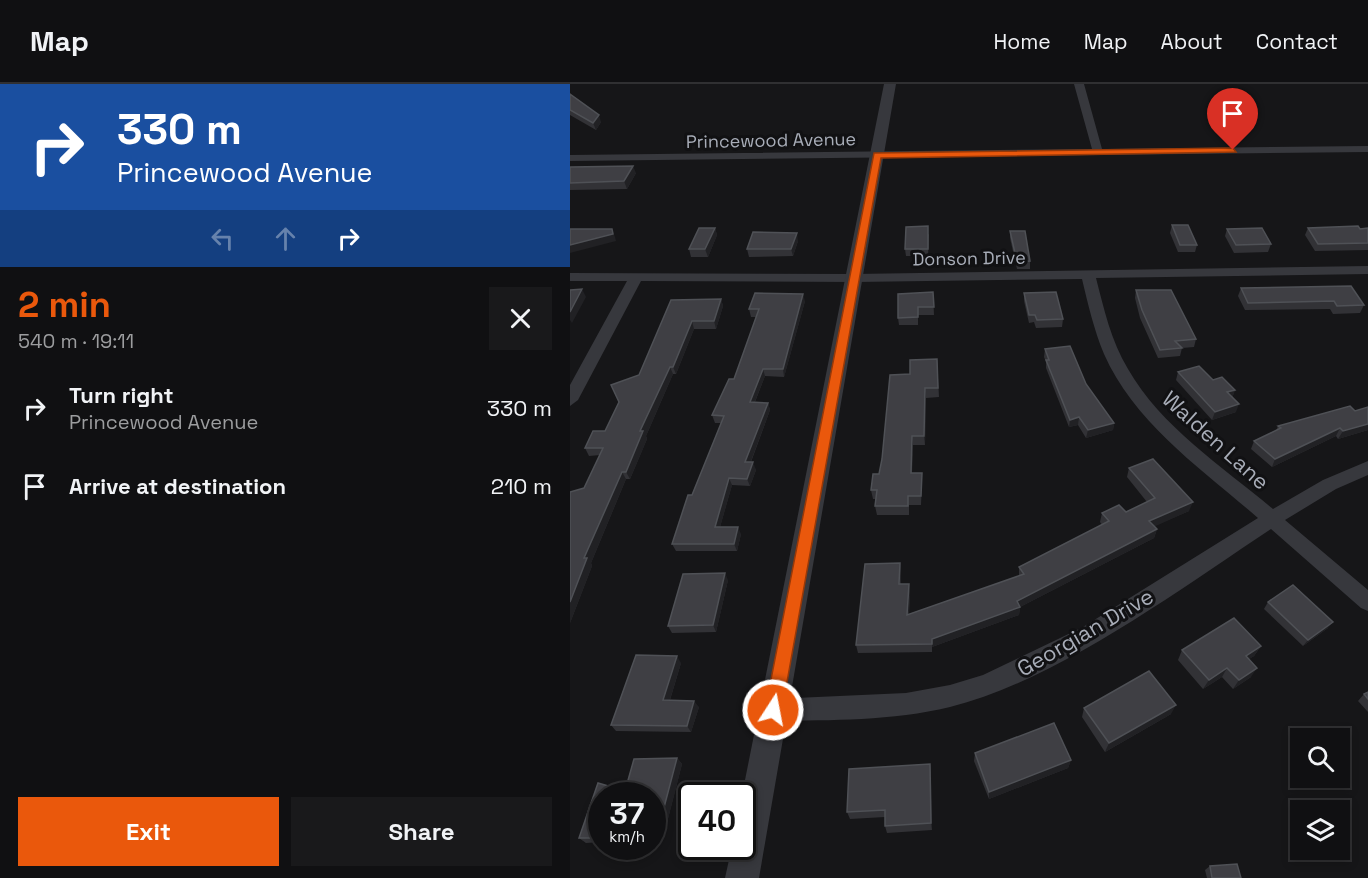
<!DOCTYPE html>
<meta charset="utf-8">
<style>
:root{--surface:#101012;--page:#19191b;--text:#f1f3f6;--muted:#9c9d9f;--line:#303032;--accent:#ea580c}
body{margin:0;font-family:"Space Grotesk",sans-serif;background:var(--page);color:var(--text);height:100vh;display:flex;flex-direction:column;font-size:22px;white-space:nowrap}
*{box-sizing:border-box;margin:0}
p{font-size:20px;color:var(--muted)}
.icon{flex:none;width:33px;height:33px;fill:none;stroke:currentColor;stroke-width:2;stroke-linecap:round;stroke-linejoin:round}
.map{position:relative;flex:1;overflow:hidden}
.sheet{display:flex;flex-direction:column;background:var(--surface);width:570px}
.sheet>*{flex:none}
.banner{background:#1a4fa0;color:#fff;overflow:hidden}
.buttons{position:absolute;left:720px;top:644px;display:grid;gap:12px}
.buttons a{display:grid;place-items:center;width:60px;height:60px;border-radius:0px;background:var(--surface);box-shadow:0 3px 9px #0003,0 0 0 2px var(--line);font-size:30px}
.speed{position:absolute;left:18px;top:698px;display:flex;gap:12px;font-size:30px;font-weight:700;text-align:center}
.speed>*{display:grid;place-content:center;width:78px;height:78px;border-radius:50%;background:var(--surface);box-shadow:0 3px 9px #0003,0 0 0 2px var(--line);line-height:1}
.speed small{font-size:15px;font-weight:400}
.speed .limit{border:3px solid #111;border-radius:9px;background:#fff;color:#111}
.pin{position:absolute;display:grid;place-items:center;width:51px;height:51px;color:#fff;margin:-62px -26px;border-radius:50% 50% 50% 0;rotate:-45deg;box-shadow:0 0 6px #0007}
.pin .icon{rotate:45deg}
.me{position:absolute;width:66px;margin:-33px;rotate:11deg;stroke-linejoin:round;filter:drop-shadow(0 0 4px #0008)}
.turn{display:flex;align-items:center;gap:21px;height:126px;padding:0 18px;font-size:27px}
.turn .icon{width:78px;height:78px;stroke-width:2.5}
.turn b{display:block;font-size:42px;line-height:51px}
.lanes{display:flex;align-items:center;height:57px;padding:0 18px;background:#0003;justify-content:center;gap:30px;direction:ltr}
.lanes .off{opacity:.35}
.round{display:grid;place-items:center;flex:none;width:63px;height:63px;border-radius:0px;background:var(--page)}
.overview{display:flex;align-items:center;justify-content:space-between;height:102px;padding:0 18px}
h1{font-size:36px;font-weight:600;line-height:45px;color:var(--accent)}
.cta{display:flex;gap:12px;margin-top:auto;padding:12px 18px}
.cta a{flex:1;height:69px;border-radius:0px;background:var(--accent);color:#fff;font-size:24px;font-weight:600;line-height:69px;text-align:center}
.cta a+a{background:var(--page);color:var(--text)}
ul{padding:0;list-style:none}
li{display:flex;align-items:center;gap:18px;height:78px;padding:0 18px}
li div{flex:1}
li b{display:block;font-size:22px}
li em{font-style:normal}
header{display:flex;align-items:center;gap:36px;box-sizing:border-box;height:84px;padding:0 30px;background:var(--surface);border-bottom:2px solid var(--line)}
header strong{font-size:28px}
nav{display:flex;gap:33px;margin-inline-start:auto;font-size:21px}
main{display:flex;flex:1;min-height:0}
.map>svg:first-child{display:block}
.lines{fill:none;stroke-linecap:round;stroke-linejoin:round}
.minor{fill:#37383d;fill-rule:evenodd}
.tertiary{fill:#37383d;fill-rule:evenodd}
.wall{fill:#323236}
.shaded-wall{fill:#212124}
.building{fill:#3f3f44;stroke:#4f5156;stroke-width:1.5}
.route{fill:#ea580c;stroke:#983908;stroke-width:1.5}
.labels{text-anchor:middle;dominant-baseline:central;stroke-width:6;stroke-linejoin:round;paint-order:stroke}
.far-street-label{font-size:18px;fill:#a8adb8;stroke:#111113}
.street-label{font-size:22px;fill:#a8adb8;stroke:#111113}
</style>
<header>
<strong>Map</strong>
<nav><a>Home</a><a>Map</a><a>About</a><a>Contact</a></nav>
</header>
<main>
<section class="sheet">
<div class="banner">
<div class="turn"><svg class="icon" aria-label="right" viewBox="0 0 24 24"><path d="M7 20v-9h11M14 6l5 5-5 5"/></svg><div><b>330 m</b>Princewood Avenue</div></div>
<div class="lanes"><svg class="icon off" aria-label="left" viewBox="0 0 24 24"><path d="M17 20v-9H6M10 6l-5 5 5 5"/></svg><svg class="icon off" aria-label="ahead" viewBox="0 0 24 24"><path d="M12 20V5M6 11l6-6 6 6"/></svg><svg class="icon" aria-label="right" viewBox="0 0 24 24"><path d="M7 20v-9h11M14 6l5 5-5 5"/></svg></div>
</div>
<div class="overview"><div><h1>2 min</h1><p>540 m · 19:11</p></div><a class="round"><svg class="icon" aria-label="close" viewBox="0 0 24 24"><path d="M6 6l12 12M18 6L6 18"/></svg></a></div>
<ul>
<li><svg class="icon" aria-label="right" viewBox="0 0 24 24"><path d="M7 20v-9h11M14 6l5 5-5 5"/></svg><div><b>Turn right</b><p>Princewood Avenue</p></div><em>330 m</em></li>
<li><svg class="icon" aria-label="arrive" viewBox="0 0 24 24"><path d="M6 21V4h12l-3 4 3 4H6"/></svg><div><b>Arrive at destination</b></div><em>210 m</em></li>
</ul>
<div class="cta"><a>Exit</a><a>Share</a></div>
</section>
<div class="map">
<svg width="798" height="794" viewBox="0 0 798 794">
<rect width="100%" height="100%" fill="#161618"/>
<g class="lines">
<g class="minor">
<polygon points="504,0 514,0 532,65 798,62 798,68 0,77 0,71 522,65"/>
<path d="M 798,182 L 798,190 L 526,194 C 534,225 541,257 558,285 C 591,343 653,383 703,425 L 753,396 L 798,377 L 798,391 L 766,405 L 715,436 L 798,506 L 798,527 L 791,524 L 701,445 C 607,507 488,596 380,623 C 322,637 262,636 203,637 L 195,634 L 192,626 L 195,618 L 203,615 L 336,609 L 380,601 L 413,591 L 513,543 L 688,434 C 632,385 565,340 534,270 C 524,246 518,220 512,195 L 285,198 L 71,197 L 8,316 L 0,322 L 0,301 L 57,197 L 0,197 L 0,189 L 285,190 Z"/>
</g>
<polygon class="tertiary" points="314,0 326,0 189,794 155,794 162,762 172,762 172,711"/>
</g>
<g class="wall">
<polygon points="0,10 31,38 26,46 0,31"/>
<polygon points="0,83 66,89 57,105 0,106"/>
<polygon points="602,141 627,161 625,168 608,168 600,149"/>
<polygon points="145,144 147,151 138,173 121,173 119,165"/>
<polygon points="738,144 798,144 798,166 745,167 735,151"/>
<polygon points="657,145 701,160 698,168 664,169 655,152"/>
<polygon points="440,147 460,177 460,185 447,185 440,154"/>
<polygon points="359,150 358,172 336,172 335,165"/>
<polygon points="228,157 223,172 179,173 177,165"/>
<polygon points="671,204 794,221 790,229 763,230 760,225 675,226 668,212"/>
<polygon points="566,206 626,255 624,263 612,264 610,272 588,274 570,234 565,214"/>
<polygon points="363,208 364,231 348,231 348,241 329,241 328,234"/>
<polygon points="454,209 493,235 492,243 466,244 464,238 459,239 454,217"/>
<polygon points="151,215 153,222 146,245 124,245 106,290 103,290 76,352 77,355 60,395 56,395 21,479 22,482 0,539 14,404 30,371 19,372 15,364 35,347 69,291 101,216"/>
<polygon points="235,217 214,293 195,292 185,318 198,319 200,326 181,378 186,386 180,402 162,401 150,443 171,450 167,467 106,467 102,460 151,339 145,339 142,331 164,295 186,233 181,233 179,225"/>
<polygon points="475,265 516,300 544,339 543,346 516,354 508,341 499,343 476,284 476,278 474,273"/>
<polygon points="367,275 369,313 356,314 355,361 343,361 342,389 352,398 351,421 339,421 339,431 307,431 305,422 306,415 303,415 301,406 309,390 340,290"/>
<polygon points="608,288 643,296 665,306 662,314 666,328 642,336 606,296"/>
<polygon points="798,323 798,346 768,355 766,352 702,383 681,365 684,357 706,347 708,342 785,327"/>
<polygon points="559,384 619,427 584,442 587,445 584,454 450,523 449,531 362,563 362,568 288,569 286,561 330,479 331,488 331,500 340,508 339,530 449,492 449,483 532,441 530,438 532,429 556,428 577,418 557,393"/>
<polygon points="158,496 146,548 102,549 98,542"/>
<polygon points="698,518 758,544 733,562 694,525"/>
<polygon points="691,562 684,572 679,575 681,593 663,605 652,593 633,605 608,576 612,566"/>
<polygon points="111,579 100,616 129,623 121,648 46,647 41,641"/>
<polygon points="798,608 798,628 788,617 794,610"/>
<polygon points="514,624 601,630 535,668 512,633"/>
<polygon points="405,669 501,676 498,684 419,715 404,677"/>
<polygon points="107,674 112,680 92,758 82,758 82,711 32,711 32,758 16,759 9,754 28,699 55,707 64,675"/>
<polygon points="360,680 362,746 317,749 315,742 315,733 280,735 277,728"/>
<polygon points="640,782 671,794 637,794 635,786"/>
</g>
<g class="shaded-wall">
<polygon points="29,31 31,38 26,46 23,39"/>
<polygon points="63,82 66,89 57,105 54,97"/>
<polygon points="145,144 147,151 138,173 135,165"/>
<polygon points="42,145 45,153 46,157 0,169 0,161"/>
<polygon points="227,149 228,157 223,172 221,165"/>
<polygon points="12,205 16,213 2,239 0,236 0,228"/>
<polygon points="233,210 235,217 214,293 213,285"/>
<polygon points="151,215 153,222 146,245 144,237"/>
<polygon points="122,237 124,245 106,290 103,283"/>
<polygon points="100,283 103,290 76,352 77,355 60,395 56,388 70,347"/>
<polygon points="193,285 195,292 182,325 180,318"/>
<polygon points="355,304 356,314 355,361 354,352"/>
<polygon points="665,306 662,314 657,308"/>
<polygon points="198,319 200,326 178,385 175,378"/>
<polygon points="669,320 666,328 642,336 645,328"/>
<polygon points="509,333 508,341 499,343 500,336"/>
<polygon points="544,339 543,346 516,354 518,346"/>
<polygon points="798,340 798,346 768,355 773,347"/>
<polygon points="770,344 766,352 702,383 705,375"/>
<polygon points="342,352 343,361 341,398 341,389"/>
<polygon points="183,378 186,386 180,402 177,395"/>
<polygon points="52,388 56,395 21,479 22,482 0,539 0,518 14,474"/>
<polygon points="159,394 162,401 148,450 145,443"/>
<polygon points="623,418 619,427 577,446 579,437"/>
<polygon points="168,443 171,450 167,467 164,460"/>
<polygon points="587,445 584,454 450,523 449,531 362,563 362,568 362,555 447,517"/>
<polygon points="330,479 331,488 330,508 329,500"/>
<polygon points="155,489 158,496 146,548 143,541"/>
<polygon points="339,500 340,508 338,539 337,531"/>
<polygon points="763,538 758,544 733,562 738,556"/>
<polygon points="691,562 684,572 670,581 676,572"/>
<polygon points="107,572 111,579 98,622 93,616"/>
<polygon points="657,584 652,593 633,605 639,596"/>
<polygon points="687,584 681,593 663,605 669,596"/>
<polygon points="124,617 129,623 121,648 117,642"/>
<polygon points="606,621 601,630 535,668 539,659"/>
<polygon points="107,674 112,680 92,758 86,754"/>
<polygon points="501,676 498,684 419,715 419,708"/>
<polygon points="360,680 361,688 362,746 361,739"/>
</g>
<g class="building">
<polygon points="0,10 29,31 23,39 0,26"/>
<polygon points="63,82 54,97 0,99 0,83"/>
<polygon points="602,141 618,141 627,161 610,161"/>
<polygon points="358,142 358,165 335,165 336,143"/>
<polygon points="788,142 790,145 798,144 798,159 748,160 738,144"/>
<polygon points="129,144 145,144 135,165 119,165"/>
<polygon points="692,144 701,160 666,161 657,145"/>
<polygon points="0,145 42,145 43,150 0,161"/>
<polygon points="440,147 455,147 460,177 447,178"/>
<polygon points="183,148 227,149 221,165 177,165"/>
<polygon points="781,202 794,221 767,222 764,217 678,219 671,204"/>
<polygon points="12,205 0,228 0,206"/>
<polygon points="566,206 601,206 626,255 605,257 612,264 590,266 572,226"/>
<polygon points="363,208 364,223 348,223 348,233 328,234 328,210"/>
<polygon points="486,208 493,235 467,236 465,231 459,231 454,209"/>
<polygon points="185,209 233,210 213,285 193,285 180,318 198,319 175,378 183,378 177,395 159,394 145,443 168,443 164,460 102,460 118,411 122,411 154,332 142,331 159,295 164,295 189,225 179,225"/>
<polygon points="151,215 144,237 122,237 103,283 100,283 70,347 73,347 56,388 52,388 14,474 17,474 0,518 0,408 14,404 33,364 15,364 23,347 35,347 49,318 41,301 69,291 101,216"/>
<polygon points="500,262 516,300 544,339 518,346 509,333 500,336 476,276 479,276 475,265"/>
<polygon points="367,275 368,304 355,304 354,352 342,352 341,389 352,389 351,412 338,412 338,422 305,422 307,406 301,406 303,390 309,390 312,375 320,291 340,290 340,276"/>
<polygon points="629,282 643,296 652,293 665,306 657,308 669,320 645,328 608,288"/>
<polygon points="780,322 785,327 798,323 798,340 773,347 770,344 705,375 684,357 711,344 708,342"/>
<polygon points="583,375 623,418 579,437 587,445 447,517 450,523 362,555 362,560 286,561 295,480 330,479 329,500 339,500 337,531 454,490 449,483 539,437 532,429 549,421 556,428 585,414 559,384"/>
<polygon points="155,489 143,541 98,542 113,490"/>
<polygon points="723,501 763,538 738,556 698,518"/>
<polygon points="664,534 691,562 676,572 687,584 669,596 657,584 639,596 612,566"/>
<polygon points="66,571 107,572 93,616 124,617 117,642 41,641"/>
<polygon points="579,587 606,621 539,659 514,624"/>
<polygon points="798,608 798,615 794,610"/>
<polygon points="484,639 501,676 419,708 405,669"/>
<polygon points="107,674 86,754 82,754 82,711 32,711 32,754 9,754 28,699 55,707 64,675"/>
<polygon points="360,680 361,739 315,742 315,726 277,728 279,685"/>
<polygon points="667,780 671,794 642,794 640,782"/>
</g>
<polygon class="route" points="663,64 666,68 311,74 212,626 210,632 203,635 197,632 195,626 304,69"/>
<g class="labels">
<g class="far-street-label">
<text transform="translate(201 56) rotate(-1)">Princewood Avenue</text>
<text transform="translate(399 174) rotate(-1)">Donson Drive</text>
</g>
<g class="street-label">
<text transform="translate(646 356) rotate(42)">Walden Lane</text>
<text transform="translate(515 548) rotate(-30)">Georgian Drive</text>
</g>
</g>
</svg>
<div class="buttons">
<a><svg class="icon" aria-label="search" viewBox="0 0 24 24"><circle cx="10" cy="10" r="6"/><path d="M15 15l6 6"/></svg></a>
<a><svg class="icon" aria-label="layers" viewBox="0 0 24 24"><path d="M12 4l9 5-9 5-9-5zM3 14l9 5 9-5"/></svg></a>
</div>
<div class="speed"><div>37<small>km/h</small></div><div class="limit">40</div></div>
<div class="pin" style="left:663px;top:66px;background:#d93025"><svg class="icon" aria-label="arrive" viewBox="0 0 24 24"><path d="M6 21V4h12l-3 4 3 4H6"/></svg></div>
<svg class="me" style="left:203px;top:626px" viewBox="-20 -20 40 40"><circle r="17" fill="#ea580c" stroke="#fff" stroke-width="3"/><path d="M0-11L8 9 0 5-8 9z" fill="#fff"/></svg>
</div>
</main>
